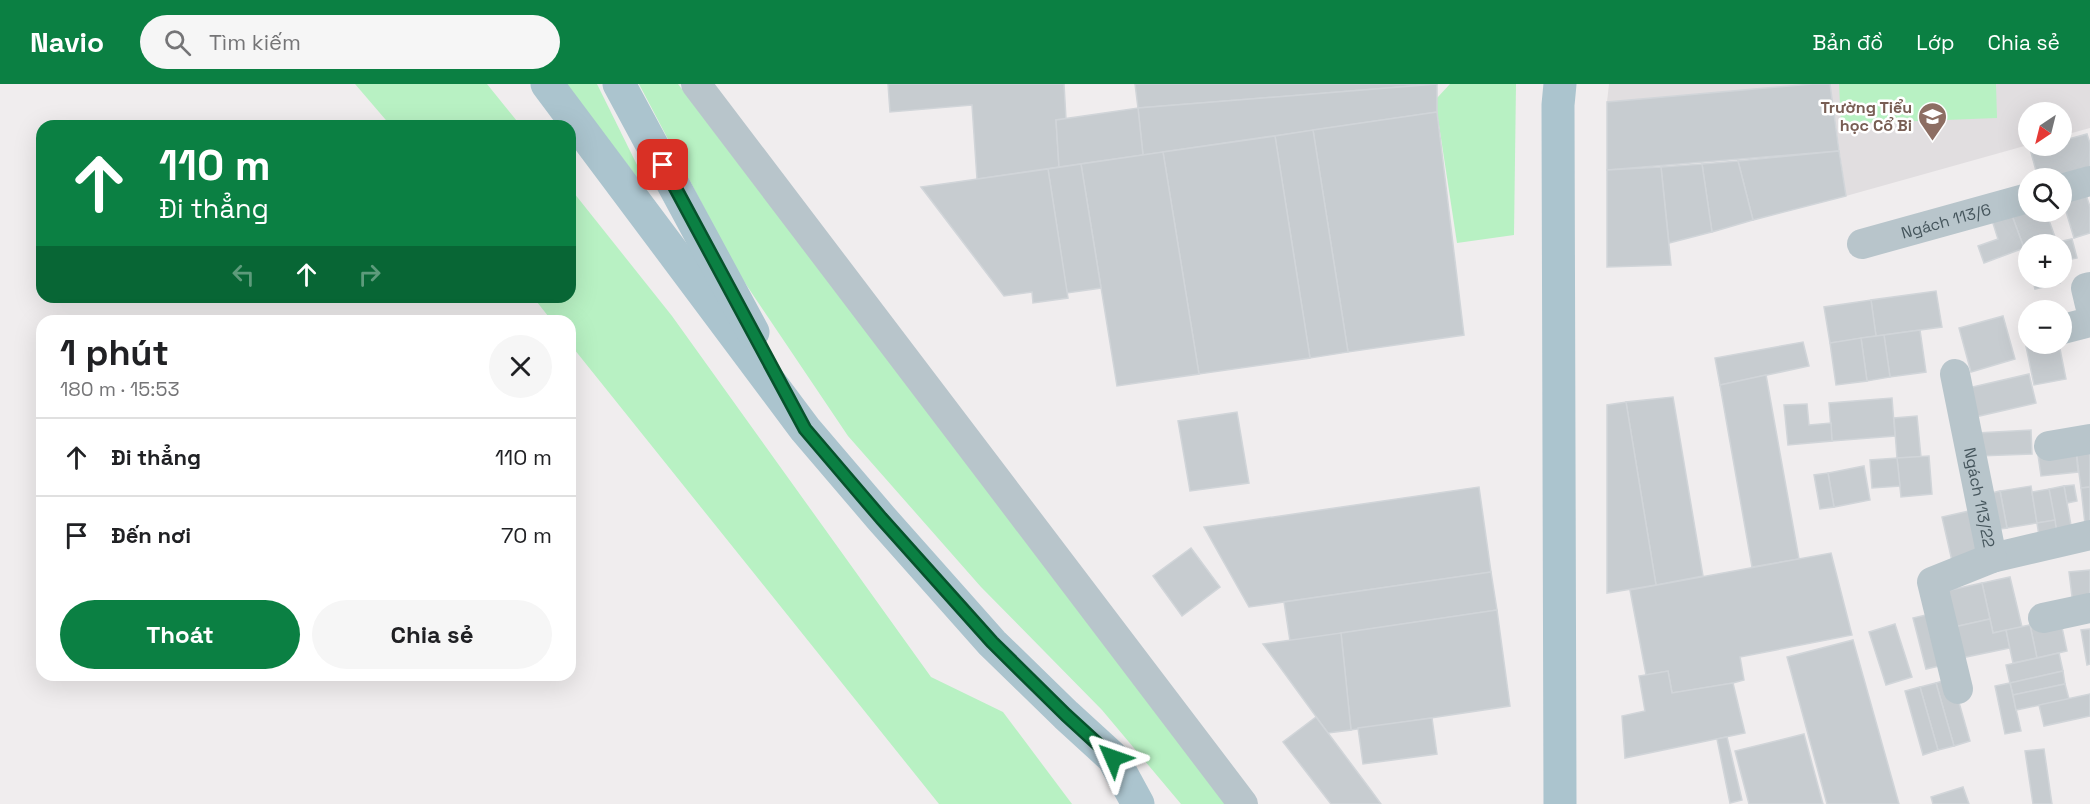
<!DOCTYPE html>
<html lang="vi">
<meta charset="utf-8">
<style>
:root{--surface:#fff;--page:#f6f6f6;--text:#202124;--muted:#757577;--line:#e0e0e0;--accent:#0b8043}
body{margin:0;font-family:"Space Grotesk",sans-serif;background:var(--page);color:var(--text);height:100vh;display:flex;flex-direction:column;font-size:22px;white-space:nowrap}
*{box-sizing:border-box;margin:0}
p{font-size:20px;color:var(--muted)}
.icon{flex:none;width:33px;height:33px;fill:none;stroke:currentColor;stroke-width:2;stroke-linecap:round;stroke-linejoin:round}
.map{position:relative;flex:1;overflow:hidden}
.drawer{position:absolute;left:36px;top:231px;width:540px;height:366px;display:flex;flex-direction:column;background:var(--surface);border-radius:18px;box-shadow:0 6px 24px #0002}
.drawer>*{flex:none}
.hud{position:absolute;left:36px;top:36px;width:540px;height:183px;border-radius:18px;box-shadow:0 6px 24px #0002;background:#0b8043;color:#fff;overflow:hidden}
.needle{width:39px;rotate:215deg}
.controls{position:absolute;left:2018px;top:18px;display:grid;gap:12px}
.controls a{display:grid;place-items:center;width:54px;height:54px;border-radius:50%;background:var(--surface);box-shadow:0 6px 24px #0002;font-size:30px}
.pin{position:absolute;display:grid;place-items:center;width:51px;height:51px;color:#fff;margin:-26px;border-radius:12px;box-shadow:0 3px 9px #0006}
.me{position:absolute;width:66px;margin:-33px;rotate:313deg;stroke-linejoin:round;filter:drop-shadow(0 0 4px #0008)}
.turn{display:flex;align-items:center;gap:21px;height:126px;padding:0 24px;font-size:27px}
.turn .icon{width:78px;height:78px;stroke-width:2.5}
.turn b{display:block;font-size:42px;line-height:51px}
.lanes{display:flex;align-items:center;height:57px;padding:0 24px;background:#0003;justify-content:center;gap:30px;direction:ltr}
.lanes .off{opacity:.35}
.round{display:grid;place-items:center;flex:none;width:63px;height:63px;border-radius:32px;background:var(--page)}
.headline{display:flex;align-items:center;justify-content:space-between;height:102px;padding:0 24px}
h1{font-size:36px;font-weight:600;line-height:45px}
.action{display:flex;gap:12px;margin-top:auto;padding:12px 24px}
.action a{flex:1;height:69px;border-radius:36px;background:var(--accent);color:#fff;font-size:24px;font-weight:600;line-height:69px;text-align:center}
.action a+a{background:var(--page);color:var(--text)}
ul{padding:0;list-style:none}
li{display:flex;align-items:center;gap:18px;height:78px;padding:0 24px;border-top:2px solid var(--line)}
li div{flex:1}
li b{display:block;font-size:22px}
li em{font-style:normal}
header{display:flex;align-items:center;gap:36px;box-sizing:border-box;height:84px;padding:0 30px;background:var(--accent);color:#fff}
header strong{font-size:28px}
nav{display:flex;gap:33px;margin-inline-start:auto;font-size:21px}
.search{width:420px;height:54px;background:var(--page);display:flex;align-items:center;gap:15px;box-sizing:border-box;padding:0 21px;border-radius:33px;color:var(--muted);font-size:22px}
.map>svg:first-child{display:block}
.education{fill:#e1dee0}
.green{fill:#b8f1c3}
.building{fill:#c7ccd0;stroke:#d1d5d9;stroke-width:1.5}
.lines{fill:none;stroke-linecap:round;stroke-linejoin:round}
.minor{stroke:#b8c5cb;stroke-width:30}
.major{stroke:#abc4ce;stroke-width:33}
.route-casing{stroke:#07532c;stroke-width:15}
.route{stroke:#0b8043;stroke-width:10}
.labels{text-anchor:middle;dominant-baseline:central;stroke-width:5;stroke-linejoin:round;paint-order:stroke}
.education-label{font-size:16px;font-weight:bold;fill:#785e54;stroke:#fff;text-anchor:end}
.street-label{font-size:16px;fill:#45555c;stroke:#fff}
</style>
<header>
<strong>Navio</strong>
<div class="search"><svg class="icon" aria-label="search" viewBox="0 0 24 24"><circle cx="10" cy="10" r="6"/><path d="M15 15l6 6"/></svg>Tìm kiếm</div>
<nav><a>Bản đồ</a><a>Lớp</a><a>Chia sẻ</a></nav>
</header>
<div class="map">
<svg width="2090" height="720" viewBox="0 0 2090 720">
<rect width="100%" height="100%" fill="#f0edee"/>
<g class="education">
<polygon points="1609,0 1812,0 1607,18"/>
<polygon points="1830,0 2090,0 2090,44 2061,52 2061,28 2028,28 2028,61 1846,112"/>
</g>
<g class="green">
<polygon points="355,0 487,0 521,42 391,42"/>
<polygon points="565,0 597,0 640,87 642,96 640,97"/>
<polygon points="639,0 678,0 1225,720 1181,720 1102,626 981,503 848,352 739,190"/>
<polygon points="1450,0 1516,0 1514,151 1457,159 1437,28 1437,14"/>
<polygon points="1839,0 1996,0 1997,34 1841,40"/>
<polygon points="570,104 672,232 931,593 1003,628 1072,720 939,720 570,260 570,237 552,237 533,213 570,213"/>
</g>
<g class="building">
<polygon points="888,0 1064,0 1066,35 1056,36 1059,83 977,95 972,21 890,28"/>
<polygon points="1135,0 1437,0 1138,24"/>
<polygon points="1437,0 1437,28 1143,71 1138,24"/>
<polygon points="1812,0 1830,0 1839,67 1607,86 1607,18"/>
<polygon points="1138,24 1143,71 1059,83 1056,36"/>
<polygon points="1437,28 1464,251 1348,268 1313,46"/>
<polygon points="1313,46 1348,268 1310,274 1275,52"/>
<polygon points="2087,50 2090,59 2090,86 2058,94 2038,94 2030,65 2045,62 2061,62 2061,57"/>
<polygon points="1275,52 1310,274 1199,290 1163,68"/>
<polygon points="1839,67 1846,112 1753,136 1738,77"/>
<polygon points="1163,68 1199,290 1117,302 1081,80"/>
<polygon points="1738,77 1753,136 1712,148 1702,80"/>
<polygon points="1081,80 1101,204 1067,209 1048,85"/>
<polygon points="1702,80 1712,148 1669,159 1661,83"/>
<polygon points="1661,83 1671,181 1607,183 1607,86"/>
<polygon points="1048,85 1068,214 1033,219 1032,208 1004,212 921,103"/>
<polygon points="2085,107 2090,123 2090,149 2074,154 2062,114"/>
<polygon points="2010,126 2046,128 2055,153 2034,160 2028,160 2028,163 2024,164"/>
<polygon points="2010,126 2024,164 1984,179 1978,162 1998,155 1991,133"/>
<polygon points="2072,155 2077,174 2062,177 2064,188 2061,188 2061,160 2049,160"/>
<polygon points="2032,194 2058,194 2060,199 2035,205"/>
<polygon points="1936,207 1942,243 1876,252 1871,216"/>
<polygon points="1871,216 1876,252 1830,259 1824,223"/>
<polygon points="2003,232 2015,275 1971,288 1959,244"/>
<polygon points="2028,242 2028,260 2059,260 2066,295 2034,301 2022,243"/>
<polygon points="1920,246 1926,288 1890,293 1884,251"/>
<polygon points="1884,251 1890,293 1867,297 1861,254"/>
<polygon points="1861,254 1867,297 1836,301 1830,259"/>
<polygon points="1803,258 1809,282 1720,301 1715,274"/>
<polygon points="2029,290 2036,319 1975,333 1968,304"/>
<polygon points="1766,291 1799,475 1752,483 1720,301"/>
<polygon points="1673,313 1703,492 1656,501 1626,318"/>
<polygon points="1892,314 1895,352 1832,357 1829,319"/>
<polygon points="1626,318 1656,501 1607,509 1607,321"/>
<polygon points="1807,320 1809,341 1831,339 1832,357 1788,361 1784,321"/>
<polygon points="1237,328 1249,399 1190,407 1178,337"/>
<polygon points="1917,332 1921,373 1897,374 1894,334"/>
<polygon points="2031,346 2032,370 1978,372 1977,349"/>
<polygon points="2090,364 2090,403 2081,404 2076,366"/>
<polygon points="2076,366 2078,388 2041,392 2038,371"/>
<polygon points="1929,372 1932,410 1901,413 1897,374"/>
<polygon points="1897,374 1900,402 1872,404 1870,376"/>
<polygon points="1864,382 1870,416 1834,423 1828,389"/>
<polygon points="1828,389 1834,423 1820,425 1814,391"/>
<polygon points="2074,401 2077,417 2067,419 2064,402"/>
<polygon points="2031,402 2037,439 2007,444 2000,407"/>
<polygon points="2064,402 2072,447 2057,450 2049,405"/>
<polygon points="1479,403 1491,488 1249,523 1204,443"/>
<polygon points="2090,403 2090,439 2085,440 2081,404"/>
<polygon points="2049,405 2055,436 2037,439 2032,408"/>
<polygon points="2000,407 2007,444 1992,446 1987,410"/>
<polygon points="1978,425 1987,470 1952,477 1942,433"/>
<polygon points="2055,436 2057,450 2039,452 2037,439"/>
<polygon points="1191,464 1220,503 1182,532 1153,492"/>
<polygon points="1831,469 1852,551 1740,573 1744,596 1733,599 1672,609 1668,587 1646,591 1630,506"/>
<polygon points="2090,486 2090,520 2073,521 2069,488"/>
<polygon points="1491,488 1497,526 1290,557 1284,518"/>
<polygon points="2010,493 2022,543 1993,549 1982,499"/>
<polygon points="1982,499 1990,535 1954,543 1946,507"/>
<polygon points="1497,526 1510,622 1351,646 1341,549"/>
<polygon points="1935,529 1948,580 1926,585 1913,534"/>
<polygon points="2060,534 2067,567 2037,574 2030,541"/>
<polygon points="1990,535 1993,549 2006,546 2010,564 1961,574 1954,543"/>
<polygon points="1895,540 1912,593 1886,601 1869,548"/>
<polygon points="2030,541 2037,574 2013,579 2006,546"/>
<polygon points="2090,545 2090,580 2087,581 2081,546"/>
<polygon points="1341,549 1351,646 1328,649 1263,560"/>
<polygon points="1853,556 1899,720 1827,720 1787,573"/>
<polygon points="2059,569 2063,587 2010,599 2006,581"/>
<polygon points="1668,587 1672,609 1733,599 1745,649 1625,674 1622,632 1645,627 1639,592"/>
<polygon points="2063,587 2065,600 2013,611 2010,599"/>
<polygon points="1952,594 1970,657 1954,662 1936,599"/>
<polygon points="1936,599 1954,662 1938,666 1920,603"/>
<polygon points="2010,599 2021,647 2005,650 1995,602"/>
<polygon points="2065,600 2069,615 2016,626 2013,611"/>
<polygon points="1920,603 1938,666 1923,671 1905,607"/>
<polygon points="2090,610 2090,632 2044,642 2039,621"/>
<polygon points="1316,633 1370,705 1381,720 1331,720 1283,658"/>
<polygon points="1432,634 1437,670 1363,680 1358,644"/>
<polygon points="1804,650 1823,720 1749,720 1735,667"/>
<polygon points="1727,653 1742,716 1730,719 1717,655"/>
<polygon points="2044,665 2052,720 2033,720 2025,667"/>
<polygon points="1963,703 1969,720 1933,720 1931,713"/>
</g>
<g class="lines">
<g class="minor">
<polyline points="696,0 1243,720"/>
<polyline points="2061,105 2090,97"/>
<path id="s1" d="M 1862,160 L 2028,114"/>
<polyline points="2090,203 2086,204 2090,221"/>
<polyline points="2063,245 2090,238"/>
<path id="s2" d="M 1955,290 L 1992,474 L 2090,451"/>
<polyline points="2049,362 2090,355"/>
<polyline points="2043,534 2090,524"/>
<polyline points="1958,605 1932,498 1992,474"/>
</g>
<g class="major">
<polyline points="547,0 805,345 881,434 992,559 1066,631 1113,674 1138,720"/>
<polyline points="619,0 753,248"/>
<polyline points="1560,720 1558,21 1560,0"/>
</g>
</g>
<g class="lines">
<defs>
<polyline id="route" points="663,81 805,345 881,434 992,558 1066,631 1113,674"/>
</defs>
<use href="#route" class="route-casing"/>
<use href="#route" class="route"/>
</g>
<defs>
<symbol id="school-pin" viewBox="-11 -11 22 30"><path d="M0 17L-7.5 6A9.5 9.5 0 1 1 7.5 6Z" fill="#8d6e63" stroke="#fff"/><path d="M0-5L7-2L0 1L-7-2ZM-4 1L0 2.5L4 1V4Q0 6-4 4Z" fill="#fff"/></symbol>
</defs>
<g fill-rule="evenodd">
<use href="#school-pin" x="1916" y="16" width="33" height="45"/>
</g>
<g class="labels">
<g class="education-label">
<text x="1912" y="23">Trường Tiểu<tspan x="1912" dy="18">học Cổ Bi</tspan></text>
</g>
<g class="street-label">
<text stroke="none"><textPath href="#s1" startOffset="87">Ngách 113/6</textPath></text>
<text stroke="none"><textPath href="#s2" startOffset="126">Ngách 113/22</textPath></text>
</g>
</g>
</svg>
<div class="controls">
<a><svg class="needle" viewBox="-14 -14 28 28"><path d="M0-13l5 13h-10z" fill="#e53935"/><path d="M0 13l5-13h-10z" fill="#757577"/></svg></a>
<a><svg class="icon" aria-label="search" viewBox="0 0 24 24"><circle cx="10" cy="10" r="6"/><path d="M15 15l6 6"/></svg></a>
<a>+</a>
<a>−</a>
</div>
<div class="pin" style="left:663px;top:81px;background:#d93025"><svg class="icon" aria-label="arrive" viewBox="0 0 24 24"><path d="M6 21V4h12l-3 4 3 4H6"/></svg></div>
<svg class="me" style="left:1113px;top:674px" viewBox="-20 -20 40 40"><path d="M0-17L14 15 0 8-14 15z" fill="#0b8043" stroke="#fff" stroke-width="4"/></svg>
<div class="hud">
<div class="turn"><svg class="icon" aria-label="ahead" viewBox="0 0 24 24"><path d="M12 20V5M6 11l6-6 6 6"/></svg><div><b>110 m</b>Đi thẳng</div></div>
<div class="lanes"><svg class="icon off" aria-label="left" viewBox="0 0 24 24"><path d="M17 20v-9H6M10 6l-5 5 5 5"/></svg><svg class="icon" aria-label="ahead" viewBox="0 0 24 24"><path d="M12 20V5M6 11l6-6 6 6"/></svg><svg class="icon off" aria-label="right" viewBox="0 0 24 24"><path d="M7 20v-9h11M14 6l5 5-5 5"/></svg></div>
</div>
<section class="drawer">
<div class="headline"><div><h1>1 phút</h1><p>180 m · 15:53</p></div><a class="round"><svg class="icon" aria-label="close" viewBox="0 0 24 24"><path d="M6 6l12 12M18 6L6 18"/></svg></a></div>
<ul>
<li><svg class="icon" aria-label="ahead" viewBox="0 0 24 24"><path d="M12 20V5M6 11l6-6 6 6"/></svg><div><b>Đi thẳng</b></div><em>110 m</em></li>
<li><svg class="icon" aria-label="arrive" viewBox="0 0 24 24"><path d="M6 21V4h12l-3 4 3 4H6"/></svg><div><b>Đến nơi</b></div><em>70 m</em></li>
</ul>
<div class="action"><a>Thoát</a><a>Chia sẻ</a></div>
</section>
</div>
